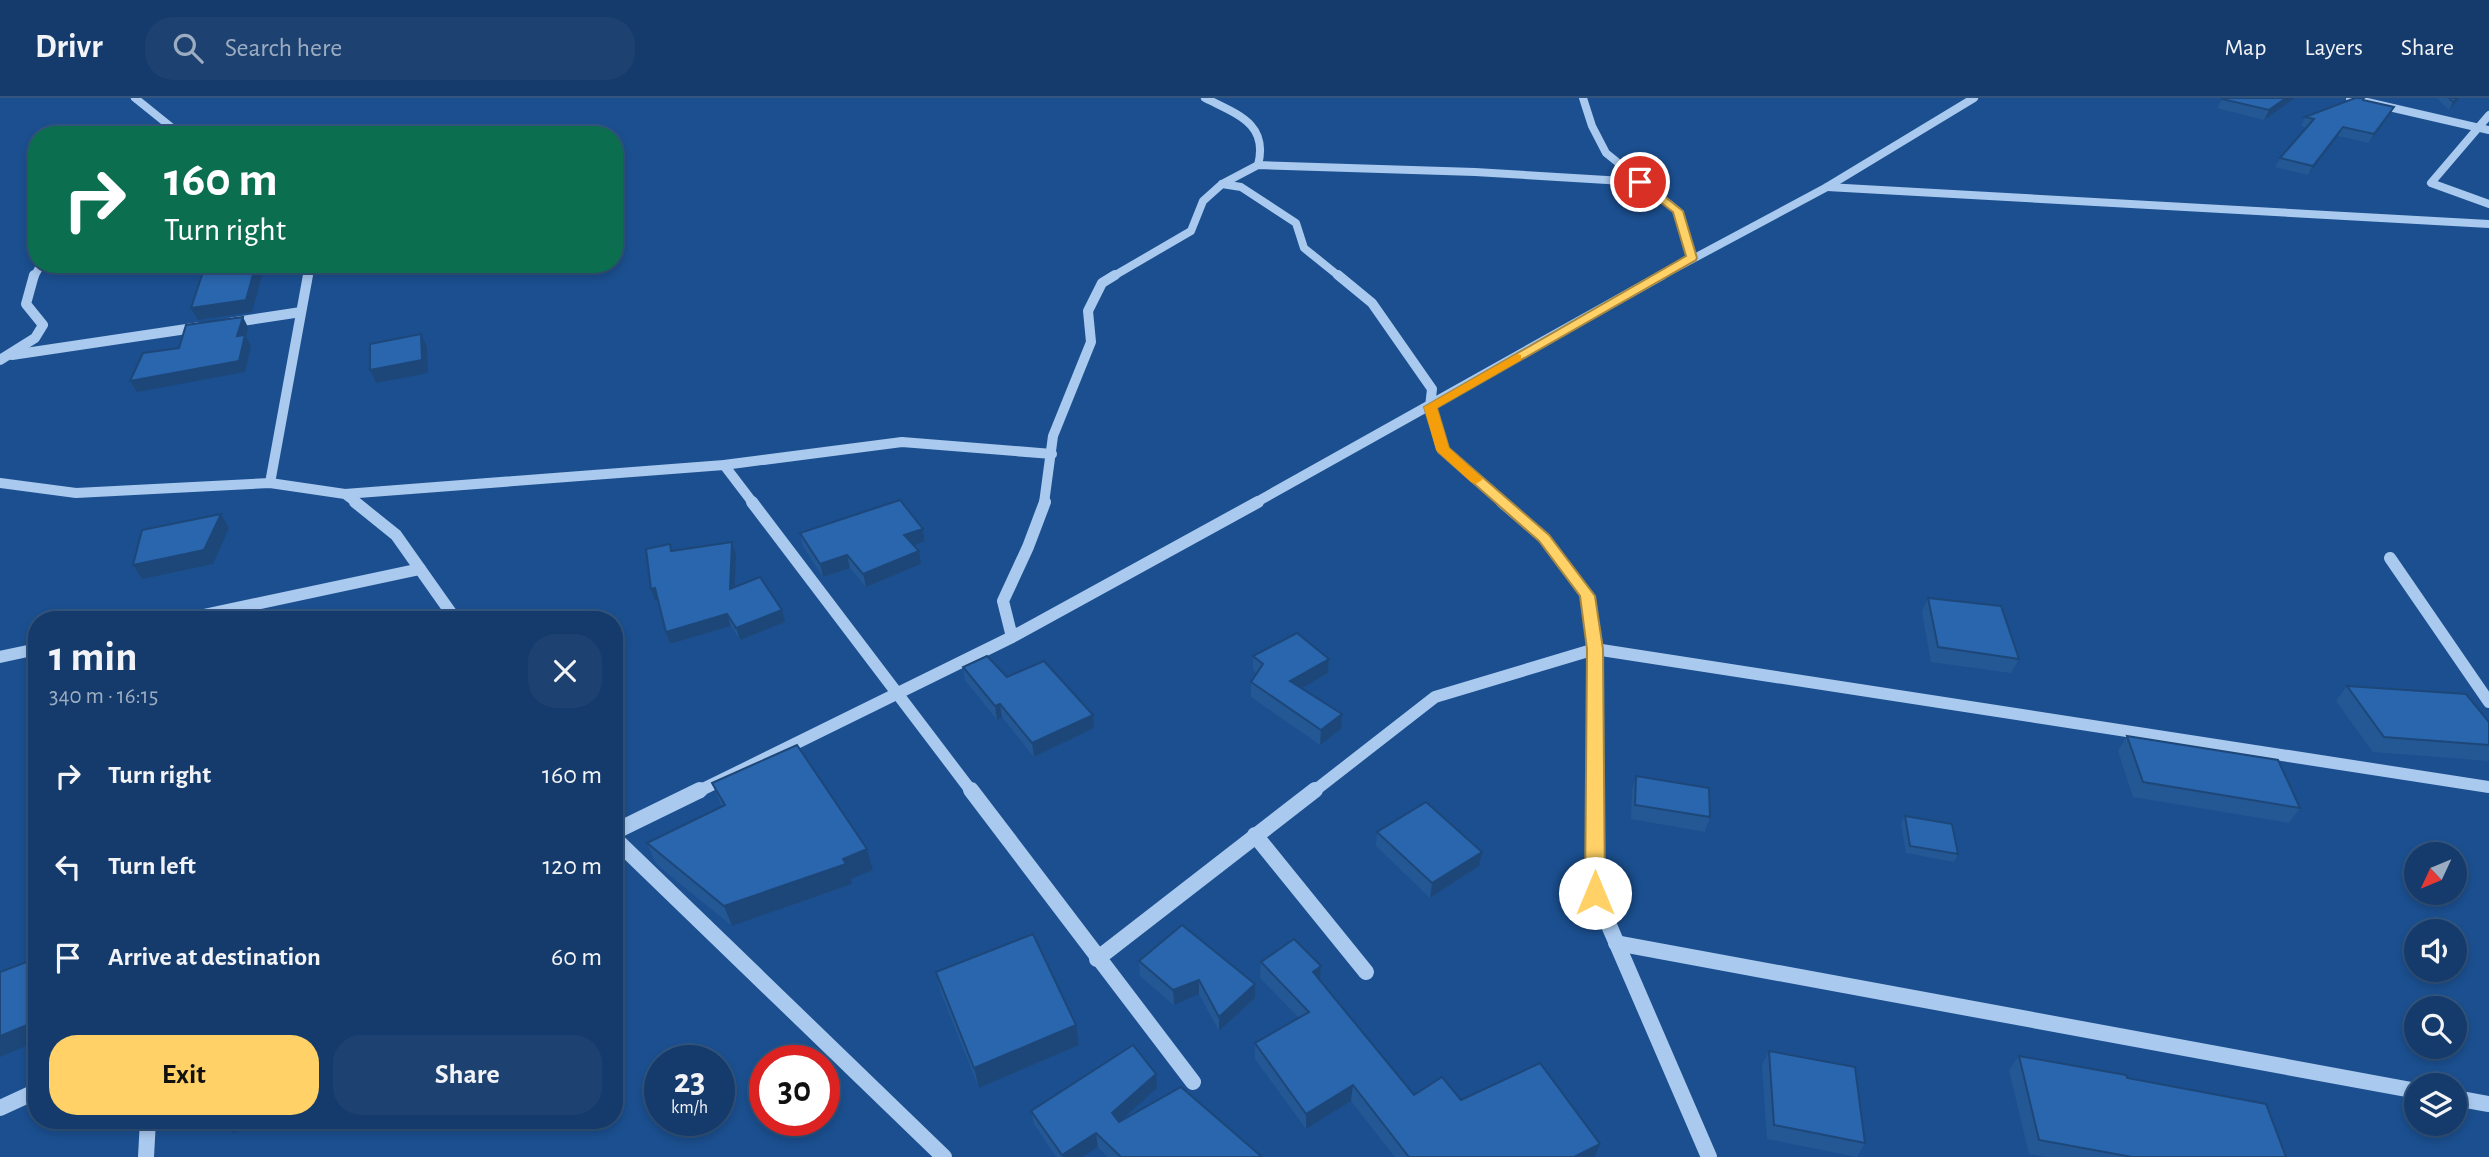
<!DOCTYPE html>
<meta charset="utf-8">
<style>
:root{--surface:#143b6b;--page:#1d4271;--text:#f1f3f6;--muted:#9dadc1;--line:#33557e;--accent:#ffd166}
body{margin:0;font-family:"Alegreya Sans",sans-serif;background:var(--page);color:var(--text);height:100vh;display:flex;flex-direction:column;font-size:26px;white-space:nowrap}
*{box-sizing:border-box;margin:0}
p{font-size:23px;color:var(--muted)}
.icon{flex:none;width:38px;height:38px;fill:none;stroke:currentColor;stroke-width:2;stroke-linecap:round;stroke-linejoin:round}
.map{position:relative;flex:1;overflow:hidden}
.side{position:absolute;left:28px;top:513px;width:595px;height:518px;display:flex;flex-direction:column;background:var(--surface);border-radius:28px;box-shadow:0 4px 10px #0003,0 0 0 2px var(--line)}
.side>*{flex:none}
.guide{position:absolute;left:28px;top:28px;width:595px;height:147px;border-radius:28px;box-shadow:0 4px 10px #0003,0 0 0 2px var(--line);background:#0b6e4f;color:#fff;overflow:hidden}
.needle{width:46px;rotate:226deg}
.controls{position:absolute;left:2404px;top:744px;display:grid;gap:14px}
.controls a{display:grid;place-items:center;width:63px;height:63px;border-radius:50%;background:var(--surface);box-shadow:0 4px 10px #0003,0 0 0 2px var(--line);font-size:35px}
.speed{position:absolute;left:644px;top:947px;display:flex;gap:14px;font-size:35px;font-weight:700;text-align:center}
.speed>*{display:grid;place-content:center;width:91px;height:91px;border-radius:50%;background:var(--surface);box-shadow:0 4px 10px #0003,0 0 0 2px var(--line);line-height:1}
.speed small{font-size:18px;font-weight:400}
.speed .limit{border:10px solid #d22;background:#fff;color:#111}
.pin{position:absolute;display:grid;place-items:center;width:60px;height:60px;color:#fff;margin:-30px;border:4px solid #fff;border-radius:50%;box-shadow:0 2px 7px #0007}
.me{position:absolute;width:77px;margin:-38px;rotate:0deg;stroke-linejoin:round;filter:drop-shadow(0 0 5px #0008)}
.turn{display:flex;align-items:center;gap:24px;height:147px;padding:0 21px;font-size:32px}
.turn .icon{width:91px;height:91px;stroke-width:2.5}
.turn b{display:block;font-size:49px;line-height:60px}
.round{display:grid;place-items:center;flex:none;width:74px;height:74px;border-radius:28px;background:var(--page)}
.summary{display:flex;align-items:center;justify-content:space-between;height:119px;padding:0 21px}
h1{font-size:42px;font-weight:700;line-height:52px}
.button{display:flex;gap:14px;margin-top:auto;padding:14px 21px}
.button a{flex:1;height:80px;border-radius:28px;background:var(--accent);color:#111;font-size:28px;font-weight:700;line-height:80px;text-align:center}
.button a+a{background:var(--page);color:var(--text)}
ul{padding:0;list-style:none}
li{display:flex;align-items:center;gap:21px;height:91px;padding:0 21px}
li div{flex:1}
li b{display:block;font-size:26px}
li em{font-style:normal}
header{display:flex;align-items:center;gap:42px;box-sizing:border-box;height:98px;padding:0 35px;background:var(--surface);border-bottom:2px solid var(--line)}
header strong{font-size:33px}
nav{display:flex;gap:38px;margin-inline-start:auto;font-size:24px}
.search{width:490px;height:63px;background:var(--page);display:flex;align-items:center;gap:18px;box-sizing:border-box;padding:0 24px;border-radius:28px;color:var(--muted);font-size:26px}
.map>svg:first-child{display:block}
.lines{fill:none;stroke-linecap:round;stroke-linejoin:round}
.minor-far3{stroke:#a9c9ee;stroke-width:8}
.minor-far2{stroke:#a9c9ee;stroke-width:10}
.minor-far1{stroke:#a9c9ee;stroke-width:12}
.minor{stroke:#a9c9ee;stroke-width:16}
.wall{fill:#245895}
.shaded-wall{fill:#1d4779}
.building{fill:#2a66ad;stroke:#1d4779;stroke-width:2}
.route{fill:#ffd166;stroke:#a68842;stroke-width:2}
.slow{fill:#f59e0b}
</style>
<header>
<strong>Drivr</strong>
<div class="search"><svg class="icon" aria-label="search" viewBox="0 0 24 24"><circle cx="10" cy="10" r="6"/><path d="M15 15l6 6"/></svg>Search here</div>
<nav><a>Map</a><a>Layers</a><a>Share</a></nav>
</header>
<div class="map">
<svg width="2489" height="1059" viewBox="0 0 2489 1059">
<rect width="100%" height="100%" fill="#1b4f8f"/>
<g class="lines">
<g class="minor-far3">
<polyline points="135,0 181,37"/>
<path d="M 1205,0 C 1236,16 1269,25 1258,67"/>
<polyline points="1583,0 1592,28 1606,55 1678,113 1692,160"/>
<polyline points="2350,0 2489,32"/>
<polyline points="2489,17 2431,85 2489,106"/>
<polyline points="1222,86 1241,89 1296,125 1304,150 1340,179"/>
<polyline points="1827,89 2489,126"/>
<polyline points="34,179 41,166"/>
<polyline points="308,179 310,166"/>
<polyline points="1112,179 1191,133 1203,103 1222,86 1258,67 1475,74 1640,84"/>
<polyline points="1659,179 1827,89 1974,0"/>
</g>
<g class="minor-far2">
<polyline points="1338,177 1372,205 1432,291 1430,309 1443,352 1504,405"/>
<polyline points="229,225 301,214"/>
<polyline points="12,257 200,229"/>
<polyline points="0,262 35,240 43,227 26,206 34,177"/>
<polyline points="724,367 753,405"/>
<polyline points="0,385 76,395 270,385 345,396 357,405"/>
<polyline points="270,385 308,177"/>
<polyline points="345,396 724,367 902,344 1052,356"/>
<polyline points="1044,405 1053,338 1091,244 1088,213 1102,185 1115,177"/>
<polyline points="1255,405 1662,177"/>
</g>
<g class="minor-far1">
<polyline points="355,404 396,437 456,522"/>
<polyline points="752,404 972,694"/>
<polyline points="1502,404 1544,440 1587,498 1595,551 1595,694"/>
<polyline points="2390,460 2489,604"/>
<polyline points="180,522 420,471"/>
<polyline points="1012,539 1003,503 1028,449 1045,404"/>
<polyline points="0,559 37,551"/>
<polyline points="697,694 1012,539 1258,404"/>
<polyline points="1313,694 1435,599 1595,551 2489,689"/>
</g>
<g class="minor">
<polyline points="971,692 1193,984"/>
<polyline points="1595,692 1595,795 1709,1059"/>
<polyline points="614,734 700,692"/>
<polyline points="1255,737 1366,874"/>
<polyline points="614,740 944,1059"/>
<polyline points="1616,845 2417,993"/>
<polyline points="1097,861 1315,692"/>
<polyline points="2455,1000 2489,1006"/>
<polyline points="0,1010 37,993"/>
<polyline points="146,1059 148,1022"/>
</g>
</g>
<g class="wall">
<polygon points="2223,0 2295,0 2264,22 2217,10 2222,1"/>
<polygon points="2437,0 2460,0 2449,12"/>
<polygon points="2363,2 2389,18 2369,45 2338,38 2308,77 2275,69 2280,60 2306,30 2301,28 2305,19"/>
<polygon points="923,431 925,443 914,447 921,466 866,489 850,470 823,479 803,448 800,435"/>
<polygon points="732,444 736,456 734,489 785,524 740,542 731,528 670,546 658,502 655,503 670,446 672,452"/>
<polygon points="1928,500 2019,561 2011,575 1931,564 1922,514"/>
<polygon points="1253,558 1329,561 1328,575 1302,590 1341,631 1320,647 1251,599 1251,584 1257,576 1253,572"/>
<polygon points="963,569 1007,579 1094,630 1034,659 1002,619 997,622 965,582"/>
<polygon points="2347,588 2489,624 2489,663 2373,654 2336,603"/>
<polygon points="2127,638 2300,710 2289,725 2133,699 2118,653"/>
<polygon points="1636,678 1710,719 1705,734 1631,721 1632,692"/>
<polygon points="712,685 867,751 873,772 851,781 852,786 732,828 656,766 647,745 722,709"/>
<polygon points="1905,718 1958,756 1954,764 1906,755 1901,726"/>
<polygon points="1377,734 1479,768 1430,800 1376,748"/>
<polygon points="1139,863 1255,886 1255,900 1219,933 1199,896 1174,907 1140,878"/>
<polygon points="1261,864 1321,868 1320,883 1414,997 1461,1002 1600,1046 1595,1059 1395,1059 1351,1003 1306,1031 1255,961 1255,945 1299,920 1260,880"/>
<polygon points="936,874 1079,947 979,990 941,895"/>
<polygon points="1769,953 1865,1045 1857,1059 1767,1041 1762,967"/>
<polygon points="2019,958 2127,980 2286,1059 2046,1059 2029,1056 2009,972"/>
<polygon points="1157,990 1119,1024 1262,1059 1108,1059 1098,1049 1083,1059 1056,1059 1034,1026 1031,1013"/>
</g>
<g class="shaded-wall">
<polygon points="2286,0 2295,0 2264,22 2269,12"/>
<polygon points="2457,0 2460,0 2449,12 2453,4"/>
<polygon points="2394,9 2389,18 2369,45 2374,36"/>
<polygon points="2343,29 2338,38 2308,77 2313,68"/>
<polygon points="256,166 259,166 263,174 252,214 198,222 191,210"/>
<polygon points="243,219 248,229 246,239 251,248 245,274 137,294 130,283 237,238"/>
<polygon points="421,236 427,249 428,275 376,285 370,272"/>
<polygon points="221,416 229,430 213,466 142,481 133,467"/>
<polygon points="923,431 925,443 907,450 904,437"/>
<polygon points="732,444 736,456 734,502 730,491"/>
<polygon points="919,453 921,466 866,489 863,476"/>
<polygon points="847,457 850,470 823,479 820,466"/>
<polygon points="655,490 659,502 655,503 651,491"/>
<polygon points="782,512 785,524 740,542 736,530"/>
<polygon points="727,516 731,528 670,546 666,534"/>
<polygon points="1329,561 1328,575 1290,597 1290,583"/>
<polygon points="1000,606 1002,619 997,622 995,608"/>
<polygon points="1342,616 1341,631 1320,647 1321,632"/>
<polygon points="1093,617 1094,630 1034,659 1032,645"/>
<polygon points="867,751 873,772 851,781 852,786 732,828 724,808"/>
<polygon points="1482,754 1479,768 1430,800 1432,785"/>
<polygon points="1321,868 1320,884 1313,874"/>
<polygon points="1199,882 1199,896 1174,907 1173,892"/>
<polygon points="1255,886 1255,900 1219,933 1219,919"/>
<polygon points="37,923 37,943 0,959 0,938"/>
<polygon points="1076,927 1079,947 979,990 974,970"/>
<polygon points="1156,976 1157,990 1114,1029 1112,1015"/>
<polygon points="1353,987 1351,1003 1306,1031 1306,1016"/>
<polygon points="221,1022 256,1022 234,1035"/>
<polygon points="1096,1035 1098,1049 1083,1059 1063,1059 1062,1057"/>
<polygon points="1600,1046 1595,1059 1574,1059"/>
</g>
<g class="building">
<polygon points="2223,0 2286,0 2269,12 2222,1"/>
<polygon points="2355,0 2364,0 2363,2 2394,9 2374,36 2343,29 2313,68 2280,60 2314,21 2305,19"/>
<polygon points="2449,0 2457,0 2453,4"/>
<polygon points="232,166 256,166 246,202 191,210 204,171"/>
<polygon points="243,219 237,238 245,237 239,263 130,283 143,255 179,250 186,227"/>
<polygon points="421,236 422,262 370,272 370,246"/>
<polygon points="900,402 923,431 904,437 919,453 863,476 847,457 820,466 800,435"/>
<polygon points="221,416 204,452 133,467 142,432"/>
<polygon points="732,444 730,491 760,479 782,512 736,530 727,516 666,534 655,490 651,491 646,451 670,446 671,453"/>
<polygon points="1928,500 2001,508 2019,561 1938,549"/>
<polygon points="1297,535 1329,561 1290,583 1342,616 1321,632 1251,584 1263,566 1253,558"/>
<polygon points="987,558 1007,579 1044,563 1093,617 1032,645 1000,606 995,608 963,569"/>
<polygon points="2347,588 2466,596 2489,624 2489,647 2384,639"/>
<polygon points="2127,638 2278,662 2300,710 2143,684"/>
<polygon points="797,647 867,751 843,761 846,766 724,808 647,745 725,707 712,685"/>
<polygon points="1636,678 1709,690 1710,719 1635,707"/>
<polygon points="1426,704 1482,754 1432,785 1377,734"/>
<polygon points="1905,718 1952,726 1958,756 1910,748"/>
<polygon points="1182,827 1255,886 1219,919 1199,882 1173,892 1139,863"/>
<polygon points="1033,836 1076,927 974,970 936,874"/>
<polygon points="1294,841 1321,868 1313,874 1414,997 1442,979 1461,1002 1540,965 1600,1046 1574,1059 1409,1059 1353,987 1306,1016 1255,945 1309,914 1261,864"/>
<polygon points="37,860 37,923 0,938 0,874"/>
<polygon points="1133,947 1156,976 1112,1015 1119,1024 1181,989 1262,1059 1121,1059 1096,1035 1062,1057 1031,1013"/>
<polygon points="1769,953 1855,969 1865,1045 1774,1027"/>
<polygon points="2019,958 2126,977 2127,980 2266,1006 2286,1059 2132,1059 2039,1042"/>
</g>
<polygon class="route" points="1637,82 1644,82 1683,113 1697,160 1696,162 1437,310 1449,350 1549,437 1595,498 1603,551 1605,795 1602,800 1595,803 1588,800 1585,795 1587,551 1580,498 1539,443 1438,354 1424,309 1686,158 1673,114 1637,86"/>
<polygon class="slow" points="1517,256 1521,257 1521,262 1437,310 1449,350 1483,381 1476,386 1471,384 1436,352 1424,309"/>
</svg>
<div class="controls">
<a><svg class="needle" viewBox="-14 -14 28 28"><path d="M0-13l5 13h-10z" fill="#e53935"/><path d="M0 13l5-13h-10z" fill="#9dadc1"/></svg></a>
<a><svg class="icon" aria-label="sound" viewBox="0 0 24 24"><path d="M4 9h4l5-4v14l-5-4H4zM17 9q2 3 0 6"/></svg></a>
<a><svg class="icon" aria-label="search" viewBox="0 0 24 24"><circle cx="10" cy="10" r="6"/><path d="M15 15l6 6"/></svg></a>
<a><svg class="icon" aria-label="layers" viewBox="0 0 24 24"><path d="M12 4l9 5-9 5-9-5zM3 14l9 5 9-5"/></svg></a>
</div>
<div class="speed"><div>23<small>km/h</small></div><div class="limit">30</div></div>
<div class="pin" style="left:1640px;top:84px;background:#d93025"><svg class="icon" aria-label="arrive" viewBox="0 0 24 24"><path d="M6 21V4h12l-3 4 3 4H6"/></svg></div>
<svg class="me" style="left:1595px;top:795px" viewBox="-20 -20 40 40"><circle r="19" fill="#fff"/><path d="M0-13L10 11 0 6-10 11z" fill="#ffd166"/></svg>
<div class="guide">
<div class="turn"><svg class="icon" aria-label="right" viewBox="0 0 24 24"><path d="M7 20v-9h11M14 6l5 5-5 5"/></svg><div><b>160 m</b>Turn right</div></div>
</div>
<section class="side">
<div class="summary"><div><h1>1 min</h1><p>340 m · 16:15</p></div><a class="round"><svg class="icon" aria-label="close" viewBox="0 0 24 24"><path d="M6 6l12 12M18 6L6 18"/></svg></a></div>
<ul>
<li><svg class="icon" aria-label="right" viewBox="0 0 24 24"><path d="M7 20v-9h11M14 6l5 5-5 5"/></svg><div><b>Turn right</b></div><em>160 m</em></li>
<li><svg class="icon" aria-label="left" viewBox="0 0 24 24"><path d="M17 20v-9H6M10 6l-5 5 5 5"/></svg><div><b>Turn left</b></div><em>120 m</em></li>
<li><svg class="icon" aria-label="arrive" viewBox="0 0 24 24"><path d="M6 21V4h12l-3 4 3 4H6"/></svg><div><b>Arrive at destination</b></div><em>60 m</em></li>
</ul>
<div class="button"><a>Exit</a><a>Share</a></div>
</section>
</div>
